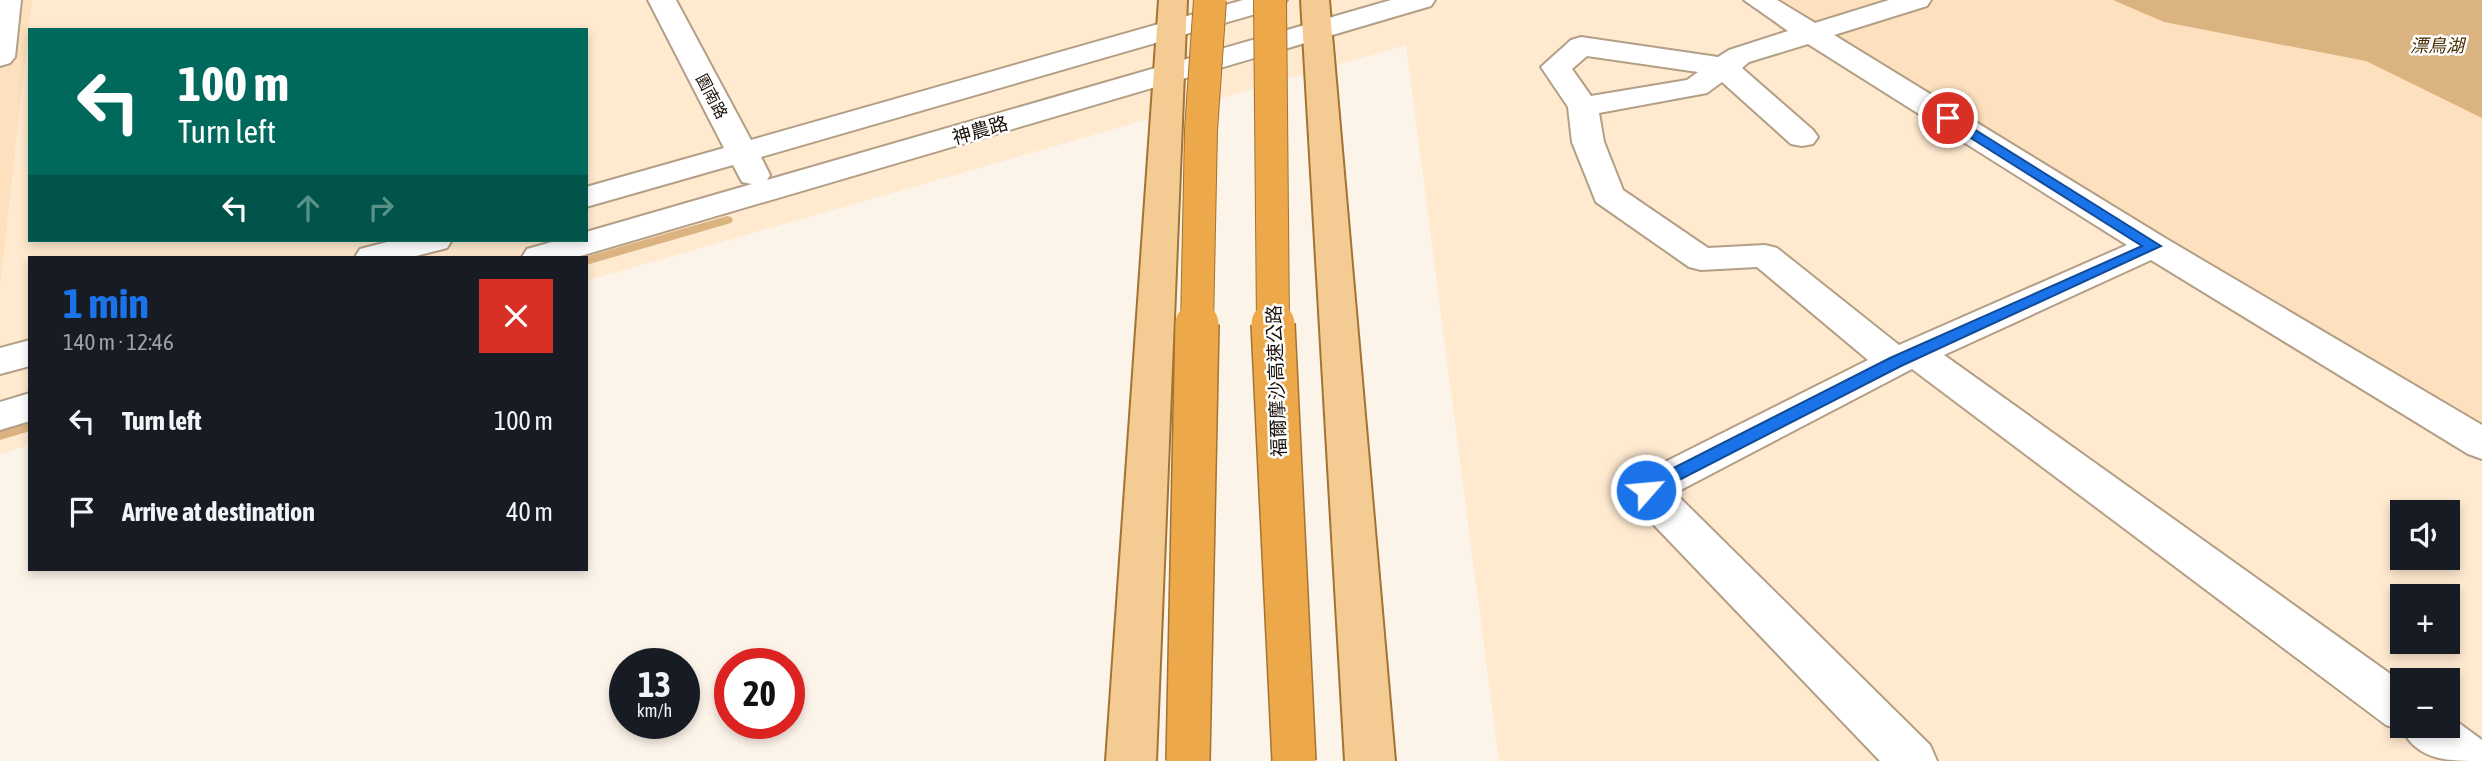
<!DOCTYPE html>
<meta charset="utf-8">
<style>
:root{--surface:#171b24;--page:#20242c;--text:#f1f3f6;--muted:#9ea1a6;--accent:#1a73e8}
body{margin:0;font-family:"Asap Condensed","Noto Sans TC",sans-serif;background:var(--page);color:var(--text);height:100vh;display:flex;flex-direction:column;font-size:26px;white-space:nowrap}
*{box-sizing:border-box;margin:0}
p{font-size:23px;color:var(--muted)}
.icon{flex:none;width:38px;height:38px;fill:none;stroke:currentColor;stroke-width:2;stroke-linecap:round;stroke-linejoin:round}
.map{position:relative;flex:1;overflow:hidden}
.details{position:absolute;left:28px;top:256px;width:560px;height:315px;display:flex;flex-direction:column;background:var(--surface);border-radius:0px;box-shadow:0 4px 10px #0003}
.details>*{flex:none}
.hud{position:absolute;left:28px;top:28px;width:560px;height:214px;border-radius:0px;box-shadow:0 4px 10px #0003;background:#00695c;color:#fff;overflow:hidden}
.controls{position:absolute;left:2390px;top:500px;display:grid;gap:14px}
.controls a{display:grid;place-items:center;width:70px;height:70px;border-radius:0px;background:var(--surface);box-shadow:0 4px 10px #0003;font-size:35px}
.speed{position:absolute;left:609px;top:648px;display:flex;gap:14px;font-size:35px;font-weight:700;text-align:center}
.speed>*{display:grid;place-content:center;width:91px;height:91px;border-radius:50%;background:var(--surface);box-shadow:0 4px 10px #0003;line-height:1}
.speed small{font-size:18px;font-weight:400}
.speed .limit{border:10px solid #d22;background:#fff;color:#111}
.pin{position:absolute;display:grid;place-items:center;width:60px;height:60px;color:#fff;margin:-30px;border:4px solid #fff;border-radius:50%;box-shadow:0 2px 7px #0007}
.me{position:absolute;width:77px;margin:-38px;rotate:63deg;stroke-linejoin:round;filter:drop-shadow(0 0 5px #0008)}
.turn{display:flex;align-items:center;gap:24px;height:147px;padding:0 35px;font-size:32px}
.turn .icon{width:91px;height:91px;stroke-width:2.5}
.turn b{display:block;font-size:49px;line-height:60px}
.lanes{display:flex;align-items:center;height:66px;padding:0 35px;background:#0003;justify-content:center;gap:35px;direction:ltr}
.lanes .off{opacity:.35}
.round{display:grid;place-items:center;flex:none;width:74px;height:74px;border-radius:0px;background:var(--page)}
.summary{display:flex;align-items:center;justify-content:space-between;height:119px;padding:0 35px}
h1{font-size:42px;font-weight:700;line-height:52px;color:var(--accent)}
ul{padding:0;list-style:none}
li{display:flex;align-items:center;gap:21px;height:91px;padding:0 35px}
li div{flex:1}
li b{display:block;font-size:26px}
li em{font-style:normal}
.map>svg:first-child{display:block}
.built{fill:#ffead0;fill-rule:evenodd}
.green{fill:#fde1be}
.water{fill:#dbb381}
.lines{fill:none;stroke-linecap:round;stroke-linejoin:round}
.stream{fill:#dbb381;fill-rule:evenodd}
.minor-casing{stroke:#b39f86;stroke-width:4}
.major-casing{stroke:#a27332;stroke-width:4}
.minor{fill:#fff;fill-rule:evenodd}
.major{fill:#f4cb92;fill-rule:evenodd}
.highway-bridge-far1-casing{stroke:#a27332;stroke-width:34;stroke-linecap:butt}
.highway-bridge-casing{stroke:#a27332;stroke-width:46;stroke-linecap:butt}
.highway-bridge-far1{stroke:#eca849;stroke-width:32}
.highway-bridge{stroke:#eca849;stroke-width:43}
.route{fill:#1a73e8;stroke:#114b97;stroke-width:2}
.labels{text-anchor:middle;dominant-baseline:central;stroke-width:5;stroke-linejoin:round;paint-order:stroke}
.far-street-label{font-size:16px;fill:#191108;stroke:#fff}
.far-water-label{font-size:18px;font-style:italic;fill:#462b01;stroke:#fff}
.street-label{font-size:19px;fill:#191108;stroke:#fff}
</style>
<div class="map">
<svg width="2482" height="761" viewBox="0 0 2482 761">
<rect width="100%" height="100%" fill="#fcf3e9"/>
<path class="built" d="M 0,0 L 2482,0 L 2482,761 L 1499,761 L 1406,45 L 586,281 L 586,257 L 30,257 L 30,445 L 0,454 ZM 30,30 L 586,30 L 586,240 L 30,240 ZM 2403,513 L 2448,513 L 2448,558 L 2403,558 ZM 2403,597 L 2448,597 L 2448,642 L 2403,642 ZM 2403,681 L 2448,681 L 2448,726 L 2403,726 Z"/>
<g class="green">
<polygon points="0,0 32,0 0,286"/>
<polygon points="1762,0 2482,0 2482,429"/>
</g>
<polygon class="water" points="2113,0 2482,0 2482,118 2366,61 2164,22"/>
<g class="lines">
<g class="stream">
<polygon points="727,216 731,217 733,220 731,223 586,265 585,257"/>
<polygon points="30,421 30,431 0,440 0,430"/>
</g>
<defs>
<g id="minor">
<polygon points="0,0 21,0 15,57 10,63 0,66"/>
<polygon points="648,0 676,0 751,140 1243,0 1287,0 1283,6 761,157 770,175 767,180 1391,0 1435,0 1431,6 577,257 522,257 527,249 559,240 586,240 586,232 752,184 742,182 733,165 586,207 586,187 724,148"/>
<path d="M 1744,0 L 1777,0 L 1815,23 L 1889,0 L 1931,0 L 1927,6 L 1834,35 L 2165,238 L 2482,425 L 2482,459 L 2468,454 L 2151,260 L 1944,355 L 2403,683 L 2403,726 L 2448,726 L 2448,715 L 2482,740 L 2482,761 C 2449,761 2419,761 2403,731 L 2386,725 L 1912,369 L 1675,493 L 1930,745 L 1937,761 L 1880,761 L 1631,501 L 1625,490 L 1631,479 L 1868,360 L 1757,267 L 1701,270 L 1689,267 L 1596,202 L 1572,142 L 1568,107 L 1541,67 L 1571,40 L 1581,37 L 1718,57 L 1729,50 L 1788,31 ZM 1808,44 L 2127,245 L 1899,345 L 1777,248 L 1765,245 L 1708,248 L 1623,190 L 1604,142 L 1599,113 L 1707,93 L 1722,82 L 1791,144 L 1802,146 L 1813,144 L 1818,137 L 1813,130 L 1742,68 L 1749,62 ZM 1587,56 L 1698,72 L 1687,80 L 1591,96 L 1572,69 Z"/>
<polygon points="395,240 452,240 447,248 412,257 355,257 360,249"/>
<polygon points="30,340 30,366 0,374 0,348"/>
<polygon points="30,393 30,421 0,430 0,402"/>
</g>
<g id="major">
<polygon points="1159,0 1187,0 1156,761 1106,761"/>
<polygon points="1301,0 1329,0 1395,761 1345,761"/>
</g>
</defs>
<use href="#minor" class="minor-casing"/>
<use href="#major" class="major-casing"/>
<use href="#minor" class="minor"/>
<use href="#major" class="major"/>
<defs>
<g id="highway-bridge-far1">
<polyline points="1270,0 1273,326"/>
<polyline points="1197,326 1201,130 1210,0"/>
</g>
<g id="highway-bridge">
<polyline points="1273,324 1294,761"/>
<polyline points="1188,761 1197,324"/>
</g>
</defs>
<use href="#highway-bridge-far1" class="highway-bridge-far1-casing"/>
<use href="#highway-bridge" class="highway-bridge-casing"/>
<use href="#highway-bridge-far1" class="highway-bridge-far1"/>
<use href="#highway-bridge" class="highway-bridge"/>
</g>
<polygon class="route" points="1944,116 1953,116 2161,246 1901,366 1652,494 1640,494 1637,490 1640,485 1890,358 2142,246 1944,121"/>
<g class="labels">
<g class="far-street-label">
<text transform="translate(712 96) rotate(62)">園南路</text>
</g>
<g class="far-water-label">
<text x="2437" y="45">漂鳥湖</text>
</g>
<g class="street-label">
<text transform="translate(980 130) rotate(-16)">神農路</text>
<text transform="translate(1276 381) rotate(-92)">福爾摩沙高速公路</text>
</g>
</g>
</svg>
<div class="controls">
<a><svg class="icon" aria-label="sound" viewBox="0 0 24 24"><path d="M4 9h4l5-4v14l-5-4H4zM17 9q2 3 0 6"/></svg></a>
<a>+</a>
<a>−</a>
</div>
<div class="speed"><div>13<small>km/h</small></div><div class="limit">20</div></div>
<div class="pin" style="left:1948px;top:118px;background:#d93025"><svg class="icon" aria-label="arrive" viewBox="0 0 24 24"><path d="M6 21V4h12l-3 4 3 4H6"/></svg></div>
<svg class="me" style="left:1646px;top:490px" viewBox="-20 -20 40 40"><circle r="17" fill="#1a73e8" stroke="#fff" stroke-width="3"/><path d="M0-11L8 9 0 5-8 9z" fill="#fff"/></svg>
<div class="hud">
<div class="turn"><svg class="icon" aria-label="left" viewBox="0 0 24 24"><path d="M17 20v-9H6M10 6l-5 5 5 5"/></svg><div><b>100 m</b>Turn left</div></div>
<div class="lanes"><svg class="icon" aria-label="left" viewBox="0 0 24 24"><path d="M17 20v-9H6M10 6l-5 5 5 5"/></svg><svg class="icon off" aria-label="ahead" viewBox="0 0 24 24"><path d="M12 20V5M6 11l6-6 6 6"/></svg><svg class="icon off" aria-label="right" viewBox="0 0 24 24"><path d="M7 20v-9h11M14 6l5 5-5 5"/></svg></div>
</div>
<section class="details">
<div class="summary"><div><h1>1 min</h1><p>140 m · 12:46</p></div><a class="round" style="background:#d93025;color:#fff"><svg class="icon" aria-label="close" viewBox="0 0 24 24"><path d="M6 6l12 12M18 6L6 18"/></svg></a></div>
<ul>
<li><svg class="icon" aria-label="left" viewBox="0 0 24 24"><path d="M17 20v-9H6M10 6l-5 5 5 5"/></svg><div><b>Turn left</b></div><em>100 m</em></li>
<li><svg class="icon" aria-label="arrive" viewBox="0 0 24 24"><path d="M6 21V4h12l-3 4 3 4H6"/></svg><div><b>Arrive at destination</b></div><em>40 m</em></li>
</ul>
</section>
</div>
